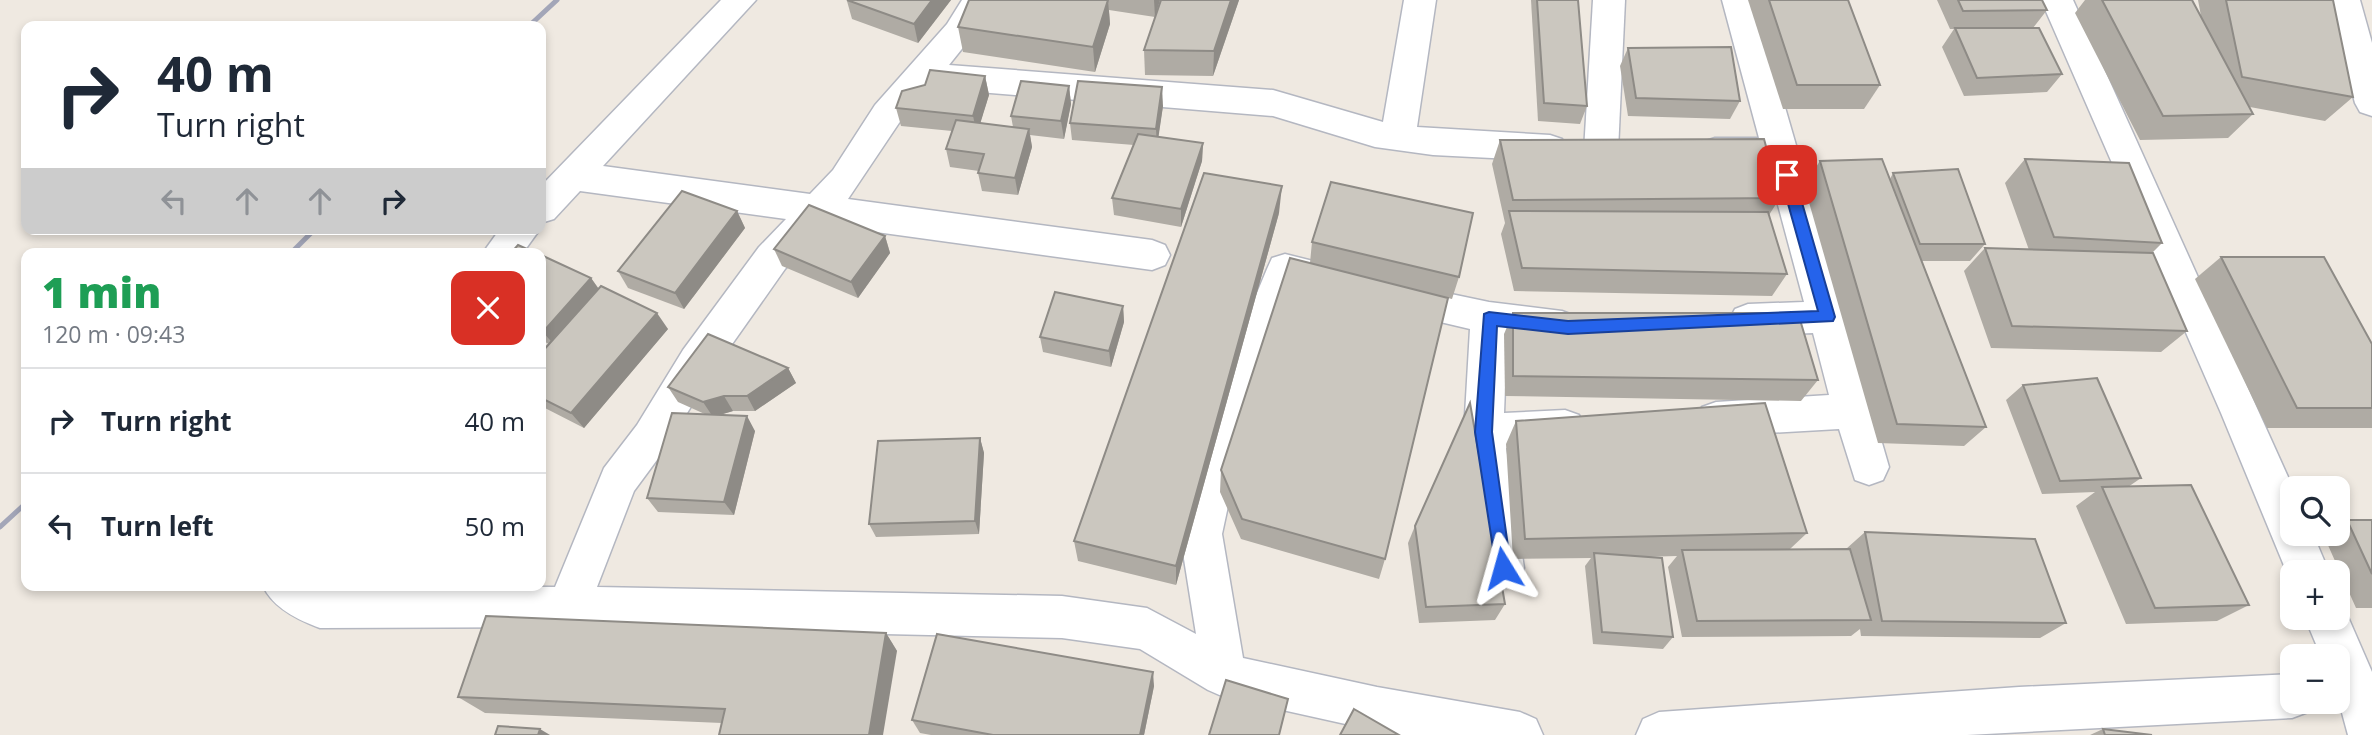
<!DOCTYPE html>
<meta charset="utf-8">
<style>
:root{--surface:#fff;--page:#f2f2f3;--text:#1f2937;--muted:#747a83;--line:#e0e1e3}
body{margin:0;font-family:"Open Sans",sans-serif;background:var(--page);color:var(--text);height:100vh;display:flex;flex-direction:column;font-size:26px;white-space:nowrap}
*{box-sizing:border-box;margin:0}
p{font-size:23px;color:var(--muted)}
.icon{flex:none;width:38px;height:38px;fill:none;stroke:currentColor;stroke-width:2;stroke-linecap:round;stroke-linejoin:round}
.map{position:relative;flex:1;overflow:hidden}
.drawer{position:absolute;left:21px;top:248px;width:525px;height:343px;display:flex;flex-direction:column;background:var(--surface);border-radius:14px;box-shadow:0 4px 10px #0003}
.drawer>*{flex:none}
.guide{position:absolute;left:21px;top:21px;width:525px;height:214px;border-radius:14px;box-shadow:0 4px 10px #0003;background:#fff;color:var(--text);overflow:hidden}
.fabs{position:absolute;left:2280px;top:476px;display:grid;gap:14px}
.fabs a{display:grid;place-items:center;width:70px;height:70px;border-radius:14px;background:var(--surface);box-shadow:0 4px 10px #0003;font-size:35px}
.pin{position:absolute;display:grid;place-items:center;width:60px;height:60px;color:#fff;margin:-30px;border-radius:14px;box-shadow:0 4px 10px #0006}
.me{position:absolute;width:77px;margin:-38px;rotate:352deg;stroke-linejoin:round;filter:drop-shadow(0 0 5px #0008)}
.turn{display:flex;align-items:center;gap:24px;height:147px;padding:0 21px;font-size:32px}
.turn .icon{width:91px;height:91px;stroke-width:2.5}
.turn b{display:block;font-size:49px;line-height:60px}
.lanes{display:flex;align-items:center;height:66px;padding:0 21px;background:#0003;justify-content:center;gap:35px;direction:ltr}
.lanes .off{opacity:.35}
.round{display:grid;place-items:center;flex:none;width:74px;height:74px;border-radius:14px;background:var(--page)}
.head{display:flex;align-items:center;justify-content:space-between;height:119px;padding:0 21px}
h1{font-size:42px;font-weight:800;line-height:52px;color:#1e9e55}
ul{padding:0;list-style:none}
li{display:flex;align-items:center;gap:21px;height:105px;padding:0 21px;border-top:2px solid var(--line)}
li div{flex:1}
li b{display:block;font-size:26px}
li em{font-style:normal}
.map>svg:first-child{display:block}
.lines{fill:none;stroke-linecap:round;stroke-linejoin:round}
.minor-casing{stroke:#b4b7c1;stroke-width:3}
.minor{fill:#fff;fill-rule:evenodd}
.rail{stroke:#a3a6b8;stroke-width:5}
.wall{fill:#afaba4}
.shaded-wall{fill:#8e8b86}
.building{fill:#cbc7bf;stroke:#8e8b86;stroke-width:2}
.route{fill:#2563eb;stroke:#184099;stroke-width:2}
</style>
<div class="map">
<svg width="2372" height="735" viewBox="0 0 2372 735">
<rect width="100%" height="100%" fill="#efe9e1"/>
<g class="lines">
<defs>
<g id="minor">
<path d="M 721,0 L 756,0 L 603,166 L 810,194 L 833,170 L 875,105 L 947,24 L 962,0 L 995,0 L 969,40 L 949,65 L 1273,90 L 1383,122 L 1404,0 L 1436,0 L 1417,127 L 1550,135 L 1562,139 L 1567,148 L 1562,157 L 1550,161 L 1433,155 L 1375,147 L 1273,116 L 929,88 L 899,123 L 848,199 L 1152,240 L 1165,245 L 1170,255 L 1165,265 L 1152,270 L 825,225 L 785,269 L 711,374 L 665,449 L 634,491 L 597,587 L 1062,596 L 1147,608 L 1196,634 L 1180,534 L 1209,408 L 1267,269 L 1272,258 L 1285,254 L 1349,270 L 1354,281 L 1349,292 L 1336,296 L 1296,287 L 1249,408 L 1222,534 L 1243,658 L 1377,687 L 1520,712 L 1536,719 L 1543,735 L 1398,735 L 1377,731 L 1224,697 L 1208,690 L 1140,649 L 1062,638 L 568,627 L 320,628 C 298,620 273,608 263,586 L 555,587 L 604,468 L 637,425 L 683,350 L 759,247 L 786,219 L 580,191 L 554,219 L 541,223 L 541,186 Z"/>
<polygon points="1593,0 1625,0 1618,151 1613,160 1601,164 1589,160 1584,151"/>
<polygon points="1722,0 1754,0 1889,467 1883,480 1869,485 1855,480 1839,429 1716,436 1702,431 1696,419 1702,407 1716,402 1829,395 1813,333 1748,336 1735,331 1729,320 1735,309 1748,304 1804,302 1767,164 1715,164 1703,160 1698,151 1703,142 1715,138 1759,138"/>
<polygon points="2041,0 2073,0 2293,488 2292,534 2313,534 2329,572 2292,572 2292,585 2221,413"/>
<polygon points="2328,0 2360,0 2372,43 2372,116 2360,112 2355,103"/>
<polygon points="500,229 540,229 522,254 482,254"/>
<polygon points="1394,282 1489,302 1562,311 1575,316 1581,327 1575,338 1562,343 1507,336 1504,413 1565,410 1579,415 1585,427 1579,439 1565,444 1506,448 1524,568 1518,582 1503,588 1488,582 1482,568 1464,432 1470,329 1381,308 1375,297 1381,286"/>
<polygon points="2338,602 2342,603 2372,672 2372,735 2348,735 2338,698 2338,656 2321,656 2305,618 2338,618"/>
<polygon points="2292,674 2292,702 2312,702 2308,712 2292,718 1967,735 1636,735 1643,719 1659,712 2019,687"/>
</g>
</defs>
<use href="#minor" class="minor-casing"/>
<use href="#minor" class="minor"/>
<g class="rail">
<polyline points="529,26 557,0"/>
<polyline points="290,254 315,229"/>
<polyline points="0,527 26,503"/>
</g>
</g>
<g class="wall">
<polygon points="951,0 918,43 852,19 847,1"/>
<polygon points="969,0 1160,0 1155,17 1109,10 1110,24 1095,72 963,52 958,27"/>
<polygon points="1161,0 1239,0 1213,76 1145,75 1144,50"/>
<polygon points="1531,0 1578,0 1587,106 1580,124 1538,121"/>
<polygon points="1748,0 1848,0 1880,85 1864,109 1783,109"/>
<polygon points="1937,0 2042,0 2047,10 2033,28 2062,74 2047,92 1964,96 1942,47 1954,29 1950,29"/>
<polygon points="2085,0 2192,0 2201,16 2198,0 2333,0 2353,97 2325,121 2250,107 2253,114 2228,138 2140,140 2075,13"/>
<polygon points="1628,48 1740,101 1730,119 1628,116 1620,66"/>
<polygon points="985,76 989,95 980,123 1013,127 1011,116 1069,86 1071,104 1064,139 1030,135 1032,147 1018,195 982,191 978,173 979,171 950,167 946,149 952,131 901,126 896,108"/>
<polygon points="1163,106 1158,137 1203,143 1202,161 1181,227 1114,215 1112,198 1134,145 1072,140 1070,123"/>
<polygon points="1500,140 1780,198 1769,215 1787,274 1772,296 1514,291 1501,234 1505,223 1492,164"/>
<polygon points="2025,159 2162,243 2152,253 2187,331 2161,352 1991,348 1964,271 1985,248 2029,250 2005,183"/>
<polygon points="1820,161 1890,179 1893,173 1985,244 1970,261 1921,261 1986,427 1964,446 1878,443 1804,185"/>
<polygon points="737,211 745,228 684,309 628,288 618,271"/>
<polygon points="1279,213 1176,585 1078,561 1074,541"/>
<polygon points="885,236 890,253 858,298 782,266 774,249"/>
<polygon points="1312,242 1459,277 1452,299 1448,298 1385,559 1379,579 1241,539 1220,492 1221,470 1310,263"/>
<polygon points="541,255 591,278 599,289 668,329 584,428 541,406 541,353 549,344 541,340"/>
<polygon points="2221,257 2372,344 2372,428 2267,428 2195,279"/>
<polygon points="1123,306 1124,322 1111,367 1043,352 1040,337"/>
<polygon points="1513,313 1818,380 1801,401 1505,396 1504,334"/>
<polygon points="788,368 796,383 755,411 733,411 719,415 755,431 734,515 658,512 647,498 707,415 678,402 668,387"/>
<polygon points="2023,385 2141,478 2128,487 2249,605 2217,621 2126,624 2076,506 2095,492 2042,494 2006,400"/>
<polygon points="1516,421 1807,533 1790,549 1846,549 1865,532 2066,623 2040,638 1861,636 1860,629 1851,636 1682,637 1668,567 1677,556 1642,557 1673,637 1663,649 1593,644 1585,566 1591,558 1513,559 1506,444"/>
<polygon points="980,438 984,453 979,534 876,537 869,524"/>
<polygon points="2347,520 2372,520 2372,608 2356,608 2323,534 2338,534 2338,525"/>
<polygon points="1415,526 1505,604 1495,620 1419,623 1408,543"/>
<polygon points="886,633 897,651 722,723 485,713 458,697"/>
<polygon points="1154,686 1144,735 931,735 920,733 912,720"/>
<polygon points="2103,729 2152,735 2090,735"/>
</g>
<g class="shaded-wall">
<polygon points="932,0 951,0 918,43 914,24"/>
<polygon points="1108,0 1110,24 1095,72 1093,47"/>
<polygon points="1154,0 1160,0 1155,17"/>
<polygon points="1231,0 1239,0 1213,76 1214,51"/>
<polygon points="985,76 989,95 977,134 973,116"/>
<polygon points="1069,86 1071,104 1064,139 1061,121"/>
<polygon points="1162,87 1163,106 1157,147 1156,129"/>
<polygon points="1029,129 1032,147 1018,195 1015,178"/>
<polygon points="1203,143 1202,161 1181,227 1181,209"/>
<polygon points="1282,186 1279,213 1176,585 1176,566"/>
<polygon points="737,211 745,228 684,309 675,293"/>
<polygon points="885,236 890,253 858,298 851,282"/>
<polygon points="591,278 602,294 556,347 543,332"/>
<polygon points="1123,306 1124,322 1111,367 1109,351"/>
<polygon points="657,313 668,329 584,428 571,413"/>
<polygon points="788,368 796,383 755,411 747,396"/>
<polygon points="724,396 733,411 713,417 703,402"/>
<polygon points="747,416 755,431 734,515 724,502"/>
<polygon points="980,438 984,453 979,534 975,521"/>
<polygon points="886,633 897,651 883,735 869,735"/>
<polygon points="1153,672 1154,686 1144,735 1140,735"/>
<polygon points="540,729 550,735 538,735"/>
</g>
<g class="building">
<polygon points="847,0 932,0 914,24"/>
<polygon points="969,0 1108,0 1093,47 958,27"/>
<polygon points="1161,0 1231,0 1214,51 1144,50"/>
<polygon points="1537,0 1578,0 1587,106 1544,103"/>
<polygon points="1769,0 1848,0 1880,85 1797,85"/>
<polygon points="1958,0 2042,0 2047,10 1963,11"/>
<polygon points="2102,0 2192,0 2253,114 2163,116"/>
<polygon points="2226,0 2333,0 2353,97 2242,77"/>
<polygon points="1955,28 2039,28 2062,74 1977,78"/>
<polygon points="1731,47 1740,101 1636,98 1628,48"/>
<polygon points="930,70 985,76 973,116 896,108 902,91 925,85"/>
<polygon points="1021,81 1069,86 1061,121 1011,116"/>
<polygon points="1078,81 1162,87 1156,129 1070,123"/>
<polygon points="956,120 1029,129 1015,178 978,173 984,154 946,149"/>
<polygon points="1138,134 1203,143 1181,209 1112,198"/>
<polygon points="1764,139 1780,198 1513,200 1500,140"/>
<polygon points="1882,159 1986,427 1897,424 1820,161"/>
<polygon points="2025,159 2129,163 2162,243 2054,237"/>
<polygon points="1958,169 1985,244 1920,244 1893,173"/>
<polygon points="1204,173 1282,186 1176,566 1074,541"/>
<polygon points="1331,182 1473,213 1459,277 1312,242"/>
<polygon points="682,191 737,211 675,293 618,271"/>
<polygon points="809,205 885,236 851,282 774,249"/>
<polygon points="1509,211 1768,212 1787,274 1522,268"/>
<polygon points="518,245 538,254 510,254"/>
<polygon points="1985,248 2153,253 2187,331 2012,326"/>
<polygon points="541,255 591,278 543,332 541,331"/>
<polygon points="2221,257 2324,257 2372,344 2372,408 2297,408"/>
<polygon points="1290,258 1448,298 1385,559 1242,519 1221,470"/>
<polygon points="601,286 657,313 571,413 541,398 541,353"/>
<polygon points="1055,292 1123,306 1109,351 1040,337"/>
<polygon points="1513,313 1798,313 1818,380 1513,376"/>
<polygon points="708,334 788,368 747,396 724,396 703,402 668,387"/>
<polygon points="2097,378 2141,478 2060,481 2023,385"/>
<polygon points="1470,403 1505,604 1426,607 1415,526"/>
<polygon points="1765,403 1807,533 1525,539 1516,421"/>
<polygon points="672,413 747,416 724,502 647,498"/>
<polygon points="980,438 975,521 869,524 878,441"/>
<polygon points="2191,485 2249,605 2155,608 2102,487"/>
<polygon points="2347,520 2372,520 2372,574"/>
<polygon points="1865,532 2035,539 2066,623 1882,621"/>
<polygon points="1850,549 1871,620 1697,621 1682,550"/>
<polygon points="1594,553 1662,558 1673,637 1602,632"/>
<polygon points="486,616 886,633 869,735 719,735 725,709 458,697"/>
<polygon points="937,634 1153,672 1140,735 993,735 912,720"/>
<polygon points="1226,680 1288,699 1279,735 1209,735"/>
<polygon points="1354,709 1399,735 1340,735"/>
<polygon points="498,726 540,729 538,735 495,735"/>
<polygon points="2103,729 2152,735 2105,735"/>
</g>
<polygon class="route" points="1787,169 1794,175 1835,317 1833,321 1568,334 1497,326 1492,432 1511,568 1509,574 1503,576 1497,574 1475,432 1484,314 1489,312 1568,321 1818,311 1780,175"/>
</svg>
<div class="fabs">
<a><svg class="icon" aria-label="search" viewBox="0 0 24 24"><circle cx="10" cy="10" r="6"/><path d="M15 15l6 6"/></svg></a>
<a>+</a>
<a>−</a>
</div>
<div class="pin" style="left:1787px;top:175px;background:#d93025"><svg class="icon" aria-label="arrive" viewBox="0 0 24 24"><path d="M6 21V4h12l-3 4 3 4H6"/></svg></div>
<svg class="me" style="left:1503px;top:568px" viewBox="-20 -20 40 40"><path d="M0-17L14 15 0 8-14 15z" fill="#2563eb" stroke="#fff" stroke-width="4"/></svg>
<div class="guide">
<div class="turn"><svg class="icon" aria-label="right" viewBox="0 0 24 24"><path d="M7 20v-9h11M14 6l5 5-5 5"/></svg><div><b>40 m</b>Turn right</div></div>
<div class="lanes"><svg class="icon off" aria-label="left" viewBox="0 0 24 24"><path d="M17 20v-9H6M10 6l-5 5 5 5"/></svg><svg class="icon off" aria-label="ahead" viewBox="0 0 24 24"><path d="M12 20V5M6 11l6-6 6 6"/></svg><svg class="icon off" aria-label="ahead" viewBox="0 0 24 24"><path d="M12 20V5M6 11l6-6 6 6"/></svg><svg class="icon" aria-label="right" viewBox="0 0 24 24"><path d="M7 20v-9h11M14 6l5 5-5 5"/></svg></div>
</div>
<section class="drawer">
<div class="head"><div><h1>1 min</h1><p>120 m · 09:43</p></div><a class="round" style="background:#d93025;color:#fff"><svg class="icon" aria-label="close" viewBox="0 0 24 24"><path d="M6 6l12 12M18 6L6 18"/></svg></a></div>
<ul>
<li><svg class="icon" aria-label="right" viewBox="0 0 24 24"><path d="M7 20v-9h11M14 6l5 5-5 5"/></svg><div><b>Turn right</b></div><em>40 m</em></li>
<li><svg class="icon" aria-label="left" viewBox="0 0 24 24"><path d="M17 20v-9H6M10 6l-5 5 5 5"/></svg><div><b>Turn left</b></div><em>50 m</em></li>
</ul>
</section>
</div>
